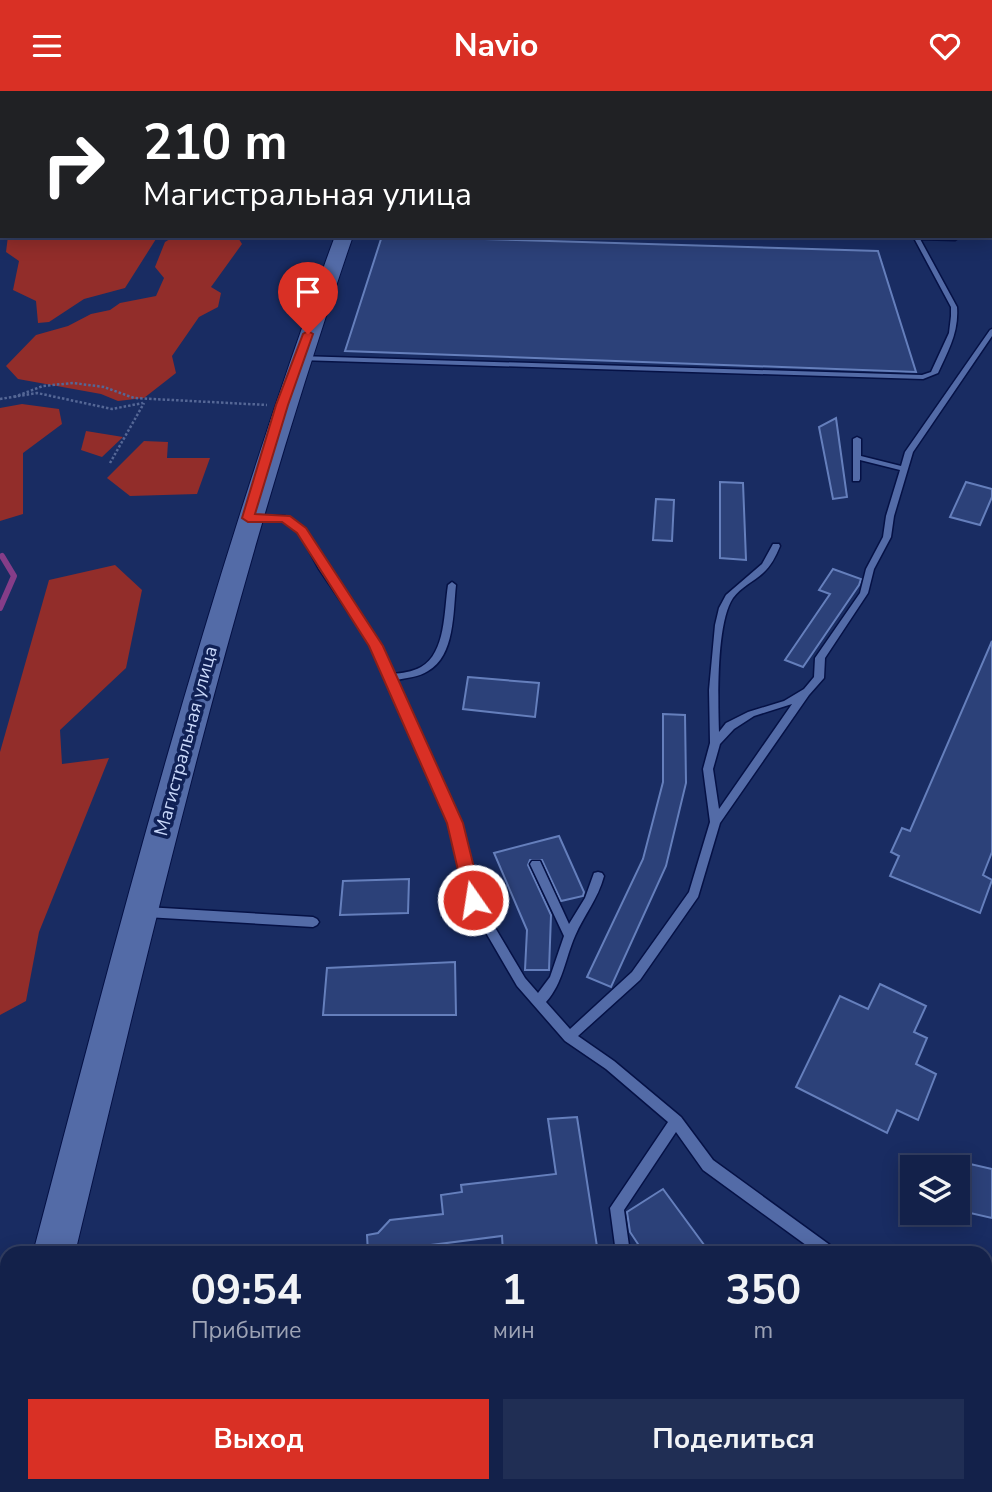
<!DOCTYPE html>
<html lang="ru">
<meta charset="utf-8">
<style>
:root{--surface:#13214a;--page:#202e54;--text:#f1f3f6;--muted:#9da3b5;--line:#323e62;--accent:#d93025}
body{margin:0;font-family:"Nunito Sans",sans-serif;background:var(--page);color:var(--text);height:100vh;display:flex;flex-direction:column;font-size:26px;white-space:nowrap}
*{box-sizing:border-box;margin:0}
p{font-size:23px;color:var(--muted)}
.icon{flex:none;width:38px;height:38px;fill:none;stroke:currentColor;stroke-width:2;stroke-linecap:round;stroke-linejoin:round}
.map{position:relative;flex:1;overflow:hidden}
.panel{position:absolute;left:0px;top:1155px;width:992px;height:247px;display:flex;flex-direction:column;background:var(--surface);border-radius:21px 21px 0 0;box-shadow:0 4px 18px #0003,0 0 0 2px var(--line)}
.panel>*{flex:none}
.top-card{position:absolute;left:0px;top:0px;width:992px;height:147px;box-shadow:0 4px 18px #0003,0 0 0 2px var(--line);background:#202124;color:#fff;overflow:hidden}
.buttons{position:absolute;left:900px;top:1064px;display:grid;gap:14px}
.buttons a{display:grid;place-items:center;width:70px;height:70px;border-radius:0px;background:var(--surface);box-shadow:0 4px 18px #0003,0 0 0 2px var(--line);font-size:35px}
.pin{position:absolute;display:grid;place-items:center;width:60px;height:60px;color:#fff;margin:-72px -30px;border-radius:50% 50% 50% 0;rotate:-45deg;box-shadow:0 0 7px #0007}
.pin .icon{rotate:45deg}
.me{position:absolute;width:77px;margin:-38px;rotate:347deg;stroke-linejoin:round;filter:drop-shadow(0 0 5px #0008)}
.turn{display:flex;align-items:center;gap:24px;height:147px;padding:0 28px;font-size:32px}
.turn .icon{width:91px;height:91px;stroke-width:2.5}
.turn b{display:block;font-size:49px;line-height:60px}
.eta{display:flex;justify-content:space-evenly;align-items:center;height:119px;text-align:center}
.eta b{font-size:42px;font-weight:700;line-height:49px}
.button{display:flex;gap:14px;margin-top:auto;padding:14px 28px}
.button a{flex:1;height:80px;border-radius:0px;background:var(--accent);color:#fff;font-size:28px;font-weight:700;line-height:80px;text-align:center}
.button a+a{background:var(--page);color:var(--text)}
header{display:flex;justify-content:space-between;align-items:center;height:91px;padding:0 28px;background:var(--accent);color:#fff;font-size:32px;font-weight:700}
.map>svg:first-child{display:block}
.green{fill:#922d2a}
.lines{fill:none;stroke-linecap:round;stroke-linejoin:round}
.stream{stroke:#853d88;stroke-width:6}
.building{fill:#2c4179;stroke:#657fbc;stroke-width:2}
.lane-casing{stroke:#051145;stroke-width:3}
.secondary-casing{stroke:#051145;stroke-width:2}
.path-far1{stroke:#556796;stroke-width:2.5;stroke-dasharray:2.5 2;stroke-linecap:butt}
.path{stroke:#556796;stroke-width:6;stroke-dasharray:7 4.5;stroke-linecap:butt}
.lane{fill:#536ba7;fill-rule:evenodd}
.secondary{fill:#536ba7;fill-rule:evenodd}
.rail{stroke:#9cacd3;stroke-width:7;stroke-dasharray:19 10;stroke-linecap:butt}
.route{fill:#d93025;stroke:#8d1f18;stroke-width:2}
.labels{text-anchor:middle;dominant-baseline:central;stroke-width:7;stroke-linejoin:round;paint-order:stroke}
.street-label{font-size:19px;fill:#c9d8fa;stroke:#102156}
</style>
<header><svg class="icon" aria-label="menu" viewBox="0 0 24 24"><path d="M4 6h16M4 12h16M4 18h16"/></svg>Navio<svg class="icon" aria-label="heart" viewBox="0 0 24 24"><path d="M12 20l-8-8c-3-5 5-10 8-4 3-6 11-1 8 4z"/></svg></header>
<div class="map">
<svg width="992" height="1401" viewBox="0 0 992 1401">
<rect width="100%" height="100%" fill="#192c62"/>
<g class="green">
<polygon points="8,145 152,145 156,148 125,197 84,208 49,231 38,232 36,210 13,199 19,170 6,161"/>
<polygon points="175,145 237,145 242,153 211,196 221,202 218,216 199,226 172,265 176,282 144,307 118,310 101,303 18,288 6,275 36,244 68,235 91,223 110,219 120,212 156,205 164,187 155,176 165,151"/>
<polygon points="22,313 59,318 62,333 23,362 23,423 0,430 0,317"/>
<polygon points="86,340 123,346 102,366 81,359"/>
<polygon points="144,350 168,351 167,367 210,367 197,403 130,405 107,387"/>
<polygon points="115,474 142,499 126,577 60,639 62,673 109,667 39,841 26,910 0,924 0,661 49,489"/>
</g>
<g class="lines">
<polyline class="stream" points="0,517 14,485 2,465"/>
</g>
<g class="building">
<polygon points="382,145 878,160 916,281 345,260"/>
<polygon points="836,327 847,406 833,408 819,336"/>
<polygon points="720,391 743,392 746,469 720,467"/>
<polygon points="966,391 992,398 992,406 980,434 950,426"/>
<polygon points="656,408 674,409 672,450 653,449"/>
<polygon points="833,478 861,488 859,494 803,576 785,569 830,503 819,499"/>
<polygon points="992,550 992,761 983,784 992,789 980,822 890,785 899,765 891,761 902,737 910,740"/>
<polygon points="468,586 539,592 535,626 463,618"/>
<polygon points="663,623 685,624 686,692 666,775 611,896 587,886 643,768 663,691"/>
<polygon points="559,745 584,801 583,805 561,810 542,769 530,769 528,774 551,824 549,879 525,879 527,839 494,762"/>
<polygon points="409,788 408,822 340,824 343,790"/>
<polygon points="455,871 456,924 323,924 327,877"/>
<polygon points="880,893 926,915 914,941 927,947 916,973 936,983 918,1029 897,1019 887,1042 796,996 840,905 868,918"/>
<polygon points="577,1026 598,1162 503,1162 502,1145 368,1162 367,1144 378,1142 390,1129 443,1123 441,1104 462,1101 461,1094 556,1083 548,1028"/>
<polygon points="957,1070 992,1078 992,1127 957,1119"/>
<polygon points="663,1098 710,1162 644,1162 630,1141 627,1121"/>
</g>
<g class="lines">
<defs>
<g id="lane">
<polygon points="990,131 992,132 992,138 990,137"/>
<path d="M 895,145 L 955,145 L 958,147 L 955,149 L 920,148 L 957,216 C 959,241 948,260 938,282 L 923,288 L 299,269 L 295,267 L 299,265 L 922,284 L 931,281 L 949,242 L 951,225 L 951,216 L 914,147 Z"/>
<path d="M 992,238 L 992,245 L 913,361 L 894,425 L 891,446 L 874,478 L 868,502 L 825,567 L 824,587 L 809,604 L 720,732 L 698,806 L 640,889 L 578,945 L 614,970 L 681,1026 L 713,1069 L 834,1157 L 836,1162 L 817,1162 L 703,1079 L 676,1041 L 624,1119 L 630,1162 L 616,1162 L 610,1117 L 668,1031 L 606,978 L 565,950 L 517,895 L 467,809 L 450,732 L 372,556 L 319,478 L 299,441 L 283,430 L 250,430 L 246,427 L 250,424 L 285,425 L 305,437 L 327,478 L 381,555 L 393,583 C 402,582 412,581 421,576 C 446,562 444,519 448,494 L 452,491 L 456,494 C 453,521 455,565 428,580 C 419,586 407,587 396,589 L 460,732 L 478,808 L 525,887 L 538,902 L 550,886 L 564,845 L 530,773 L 532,770 L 540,770 L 569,833 L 585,807 L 594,782 L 598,781 L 602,782 L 604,785 C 598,808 584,824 575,845 C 565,868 563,892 546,911 L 570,938 L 632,881 L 689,801 L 710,731 L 703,678 L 710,652 L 709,599 L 715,534 L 719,517 L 726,504 L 762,473 L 773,453 L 779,453 L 780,455 C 776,465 771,475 763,482 C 753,491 741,496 733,507 C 716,532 718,609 719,641 L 726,632 L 748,621 L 784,610 L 804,598 L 814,586 L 815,567 L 860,502 L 866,478 L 883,446 L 886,425 L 900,379 L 860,369 L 860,388 L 859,390 L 853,390 L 853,348 L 857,346 L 861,348 L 861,365 L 901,375 L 905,361 L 990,239 ZM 792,613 L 719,718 L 713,678 L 720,653 L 734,638 L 754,625 Z"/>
<polygon points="146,816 313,826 317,828 319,831 317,834 313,836 146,826 142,824 140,821 142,818"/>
<polygon points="985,1204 992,1205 992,1219 985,1218"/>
<polygon points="253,1395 298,1395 302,1401 256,1401"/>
</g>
<g id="secondary">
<polygon points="389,0 403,0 388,2"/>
<path d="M 335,145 L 353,145 C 238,478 157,820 75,1162 L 33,1162 C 123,819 212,478 335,145 Z"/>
<polygon points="7,1322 7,1392 0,1395 0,1324"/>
</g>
</defs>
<use href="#lane" class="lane-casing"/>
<use href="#secondary" class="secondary-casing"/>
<g class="path-far1">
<polyline points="219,0 221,2"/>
<polyline points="14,306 43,295 73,292 104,296 134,307 267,314"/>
<polyline points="0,308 37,302 112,318 143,312"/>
<polyline points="110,372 144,312"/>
</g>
<polyline class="path" points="0,1259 7,1258"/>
<use href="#lane" class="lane"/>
<use href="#secondary" class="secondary"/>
<g class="rail">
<polyline points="0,1326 7,1326"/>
<polyline points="412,1395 439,1401"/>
<polyline points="578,1395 625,1401"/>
</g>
</g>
<polygon class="route" points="308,240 313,243 288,314 255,423 290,425 306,437 383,555 463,732 482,809 473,816 465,809 447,732 369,555 297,442 282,431 248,431 242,427 276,314 303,243"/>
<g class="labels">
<g class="street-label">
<text transform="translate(186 650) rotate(-75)">Магистральная улица</text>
</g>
</g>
</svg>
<div class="buttons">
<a><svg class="icon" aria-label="layers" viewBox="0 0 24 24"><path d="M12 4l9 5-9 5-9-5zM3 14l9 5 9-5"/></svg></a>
</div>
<div class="pin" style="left:308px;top:243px;background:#d93025"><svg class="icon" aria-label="arrive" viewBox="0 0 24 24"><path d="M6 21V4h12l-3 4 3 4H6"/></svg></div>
<svg class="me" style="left:473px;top:809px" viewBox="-20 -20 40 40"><circle r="17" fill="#d93025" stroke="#fff" stroke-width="3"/><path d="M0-11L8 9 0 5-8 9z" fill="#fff"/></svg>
<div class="top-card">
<div class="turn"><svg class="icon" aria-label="right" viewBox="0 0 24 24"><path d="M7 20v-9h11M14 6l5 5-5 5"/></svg><div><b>210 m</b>Магистральная улица</div></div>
</div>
<section class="panel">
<div class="eta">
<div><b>09:54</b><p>Прибытие</p></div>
<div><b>1</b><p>мин</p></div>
<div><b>350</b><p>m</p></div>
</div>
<div class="button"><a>Выход</a><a>Поделиться</a></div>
</section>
</div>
